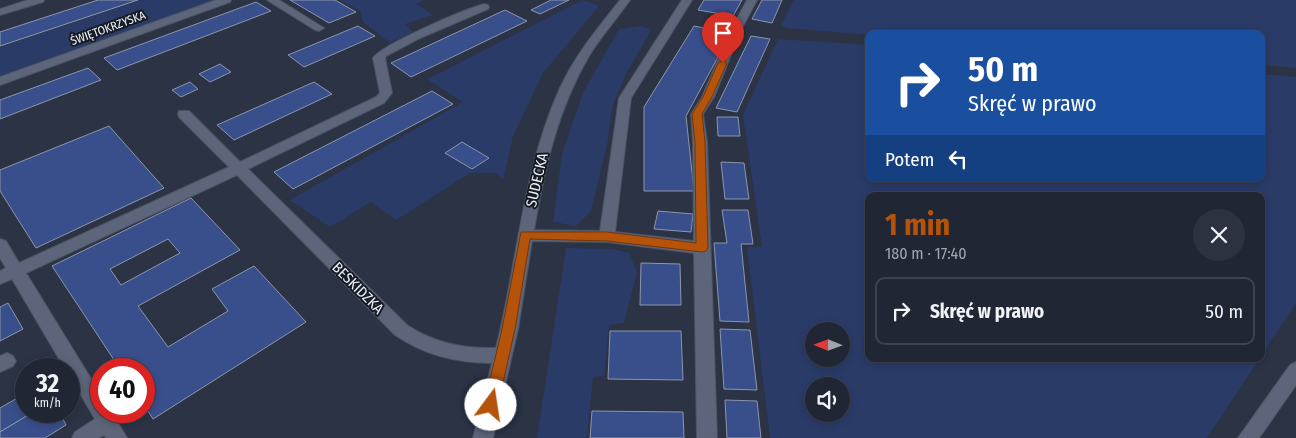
<!DOCTYPE html>
<html lang="pl">
<meta charset="utf-8">
<style>
:root{--surface:#202634;--page:#2d3240;--text:#f1f3f6;--muted:#a2a5ac;--line:#3d434f;--accent:#b45309}
body{margin:0;font-family:"Fira Sans Condensed",sans-serif;background:var(--page);color:var(--text);height:100vh;display:flex;flex-direction:column;font-size:19px;white-space:nowrap}
*{box-sizing:border-box;margin:0}
p{font-size:16px;color:var(--muted)}
.icon{flex:none;width:28px;height:28px;fill:none;stroke:currentColor;stroke-width:2;stroke-linecap:round;stroke-linejoin:round}
.map{position:relative;flex:1;overflow:hidden}
.side{position:absolute;left:865px;top:192px;width:400px;height:170px;display:flex;flex-direction:column;background:var(--surface);border-radius:10px;box-shadow:0 2px 8px #0003,0 0 0 1px var(--line)}
.side>*{flex:none}
.guide{position:absolute;left:865px;top:30px;width:400px;height:152px;border-radius:10px;box-shadow:0 2px 8px #0003,0 0 0 1px var(--line);background:#1a4fa0;color:#fff;overflow:hidden}
.needle{width:32px;rotate:271deg}
.tools{position:absolute;left:805px;top:322px;display:grid;gap:10px}
.tools a{display:grid;place-items:center;width:45px;height:45px;border-radius:50%;background:var(--surface);box-shadow:0 2px 8px #0003,0 0 0 1px var(--line);font-size:25px}
.speed{position:absolute;left:15px;top:358px;display:flex;gap:10px;font-size:25px;font-weight:700;text-align:center}
.speed>*{display:grid;place-content:center;width:65px;height:65px;border-radius:50%;background:var(--surface);box-shadow:0 2px 8px #0003,0 0 0 1px var(--line);line-height:1}
.speed small{font-size:12px;font-weight:400}
.speed .limit{border:8px solid #d22;background:#fff;color:#111}
.pin{position:absolute;display:grid;place-items:center;width:42px;height:42px;color:#fff;margin:-51px -21px;border-radius:50% 50% 50% 0;rotate:-45deg;box-shadow:0 0 5px #0007}
.pin .icon{rotate:45deg}
.me{position:absolute;width:55px;margin:-28px;rotate:14deg;stroke-linejoin:round;filter:drop-shadow(0 0 4px #0008)}
.turn{display:flex;align-items:center;gap:18px;height:105px;padding:0 20px;font-size:22px}
.turn .icon{width:65px;height:65px;stroke-width:2.5}
.turn b{display:block;font-size:35px;line-height:42px}
.then{display:flex;align-items:center;height:48px;padding:0 20px;background:#0003;gap:10px;font-size:19px}
.round{display:grid;place-items:center;flex:none;width:52px;height:52px;border-radius:26px;background:var(--page)}
.head{display:flex;align-items:center;justify-content:space-between;height:85px;padding:0 20px}
h1{font-size:30px;font-weight:700;line-height:38px;color:var(--accent)}
ul{padding:0;list-style:none}
li{display:flex;align-items:center;gap:15px;height:68px;margin:0 10px 8px;padding:0 10px;border:2px solid var(--line);border-radius:10px}
li div{flex:1}
li b{display:block;font-size:19px}
li em{font-style:normal}
.map>svg:first-child{display:block}
.green{fill:#2a3b68;fill-rule:evenodd}
.building{fill:#394f8b;stroke:#8c96ab;fill-rule:evenodd}
.lines{fill:none;stroke-linecap:round;stroke-linejoin:round}
.minor-casing{stroke:#4b5261;stroke-width:2}
.minor{fill:#5c6579;fill-rule:evenodd}
.route{fill:#b45309;stroke:#753606}
.labels{text-anchor:middle;dominant-baseline:central;stroke-width:4;stroke-linejoin:round;paint-order:stroke}
.far-street-label{font-size:12px;fill:#ebf0fc;stroke:#171b23}
.street-label{font-size:15px;fill:#ebf0fc;stroke:#171b23}
</style>
<div class="map">
<svg width="1296" height="438" viewBox="0 0 1296 438">
<rect width="100%" height="100%" fill="#2b3345"/>
<g class="green">
<polygon points="141,0 221,0 0,79 0,47"/>
<polygon points="340,0 424,0 416,4 433,15 405,24 413,32 390,43 363,22 360,11"/>
<polygon points="583,0 599,6 543,73 513,136 503,180 496,173 470,173 396,220 371,202 330,227 290,200 463,102 427,79"/>
<polygon points="794,0 1296,0 1296,68 1261,65 1261,34 869,35 787,28 781,25"/>
<polygon points="640,26 650,29 648,36 627,72 613,104 607,145 591,211 576,226 553,222 562,154 583,93 619,29"/>
<path d="M 778,39 L 869,45 L 869,179 L 1261,179 L 1261,74 L 1296,77 L 1296,303 L 1261,356 L 1261,196 L 869,196 L 869,359 L 1259,359 L 1207,438 L 770,438 L 747,247 L 762,247 L 743,115 ZM 841,331 L 841,359 L 814,359 L 814,331 ZM 841,386 L 841,414 L 814,414 L 814,386 Z"/>
<polygon points="566,248 612,249 629,253 637,272 624,323 609,325 604,376 593,377 587,438 537,438"/>
</g>
<g class="building">
<polygon points="98,0 138,0 0,46 0,32"/>
<polygon points="290,0 335,0 356,12 329,23"/>
<polygon points="551,0 569,0 540,14 531,10"/>
<polygon points="704,0 742,0 733,16 698,10"/>
<polygon points="762,0 782,0 772,23 752,19"/>
<polygon points="256,2 271,11 117,70 104,58"/>
<polygon points="505,10 527,21 411,77 391,63"/>
<polygon points="358,26 375,36 304,67 288,55"/>
<polygon points="694,26 731,33 686,116 694,191 644,191 644,107"/>
<polygon points="751,36 770,39 737,112 716,108"/>
<polygon points="220,64 231,72 210,82 199,74"/>
<polygon points="88,68 101,80 0,119 0,100"/>
<polygon points="190,82 198,89 181,97 172,90"/>
<polygon points="314,82 332,94 234,140 217,125"/>
<polygon points="432,91 453,104 293,189 274,172"/>
<polygon points="717,117 738,117 740,136 718,136"/>
<polygon points="109,126 164,188 36,248 0,191 0,170"/>
<polygon points="462,142 489,158 472,169 445,153"/>
<polygon points="721,162 744,163 749,199 725,199"/>
<path d="M 191,198 L 240,250 L 138,306 L 168,347 L 228,311 L 212,289 L 254,266 L 306,322 L 153,419 L 144,405 L 144,369 L 120,369 L 52,266 ZM 168,239 L 180,253 L 121,285 L 110,269 Z"/>
<polygon points="722,210 748,210 753,244 741,244 749,322 720,321 714,243 727,243"/>
<polygon points="658,211 693,214 691,232 654,229"/>
<polygon points="641,263 680,264 681,305 640,305"/>
<polygon points="8,303 23,329 0,341 0,307"/>
<polygon points="720,329 750,330 757,390 724,389"/>
<polygon points="610,331 681,331 683,380 608,379"/>
<polygon points="26,393 26,411 35,411 0,432 0,408"/>
<polygon points="725,400 757,401 761,438 727,438"/>
<polygon points="35,411 59,411 66,425 45,438 0,438 0,432"/>
<polygon points="592,411 683,412 684,438 590,438"/>
</g>
<g class="lines">
<defs>
<g id="minor">
<polygon points="28,0 44,0 43,2 0,15 0,9"/>
<polygon points="216,0 231,0 230,2 0,85 0,77"/>
<polygon points="267,0 279,0 324,28 319,31 315,30"/>
<path d="M 620,0 L 630,0 C 617,19 601,36 589,56 C 557,111 545,167 534,230 L 600,231 L 619,98 L 682,0 L 692,0 L 631,98 L 615,232 L 694,241 L 693,142 L 691,114 L 702,97 L 732,28 L 747,0 L 757,0 L 742,28 L 714,97 L 703,114 L 707,142 L 717,438 L 697,438 L 694,253 L 607,242 L 532,241 L 518,329 L 493,438 L 473,438 L 492,363 C 457,363 424,355 395,335 L 237,175 L 26,273 L 101,395 L 101,411 L 111,411 L 127,438 L 106,438 L 104,435 L 99,438 L 72,438 L 75,432 L 95,419 L 69,375 L 69,369 L 65,369 L 12,279 L 0,284 L 0,271 L 6,268 L 0,258 L 0,239 L 6,241 L 19,263 L 229,167 L 179,117 L 178,114 L 179,111 L 189,111 L 240,162 L 376,97 L 380,93 L 373,58 C 383,44 465,9 484,4 L 488,5 L 489,7 L 488,9 L 418,39 L 386,56 L 385,58 L 392,93 L 384,103 L 248,169 L 407,325 C 434,343 463,349 496,348 C 518,260 522,172 560,88 C 575,55 598,28 620,0 Z"/>
<polygon points="7,353 13,356 16,361 13,366 0,372 0,356"/>
<polygon points="1296,362 1296,385 1259,438 1238,438 1290,365"/>
</g>
</defs>
<use href="#minor" class="minor-casing"/>
<use href="#minor" class="minor"/>
</g>
<polygon class="route" points="723,60 727,63 712,97 702,114 705,142 708,248 706,251 702,252 607,241 530,239 515,329 498,405 496,409 491,411 486,409 484,405 502,329 521,232 607,232 696,243 695,142 692,114 703,97 718,63"/>
<g class="labels">
<g class="far-street-label">
<text transform="translate(108 28) rotate(-20)">ŚWIĘTOKRZYSKA</text>
</g>
<g class="street-label">
<text transform="translate(537 180) rotate(-77)">SUDECKA</text>
<text transform="translate(358 288) rotate(45)">BESKIDZKA</text>
</g>
</g>
</svg>
<div class="tools">
<a><svg class="needle" viewBox="-14 -14 28 28"><path d="M0-13l5 13h-10z" fill="#e53935"/><path d="M0 13l5-13h-10z" fill="#a2a5ac"/></svg></a>
<a><svg class="icon" aria-label="sound" viewBox="0 0 24 24"><path d="M4 9h4l5-4v14l-5-4H4zM17 9q2 3 0 6"/></svg></a>
</div>
<div class="speed"><div>32<small>km/h</small></div><div class="limit">40</div></div>
<div class="pin" style="left:723px;top:63px;background:#d93025"><svg class="icon" aria-label="arrive" viewBox="0 0 24 24"><path d="M6 21V4h12l-3 4 3 4H6"/></svg></div>
<svg class="me" style="left:491px;top:405px" viewBox="-20 -20 40 40"><circle r="19" fill="#fff"/><path d="M0-13L10 11 0 6-10 11z" fill="#b45309"/></svg>
<div class="guide">
<div class="turn"><svg class="icon" aria-label="right" viewBox="0 0 24 24"><path d="M7 20v-9h11M14 6l5 5-5 5"/></svg><div><b>50 m</b>Skręć w prawo</div></div>
<div class="then">Potem<svg class="icon" aria-label="left" viewBox="0 0 24 24"><path d="M17 20v-9H6M10 6l-5 5 5 5"/></svg></div>
</div>
<section class="side">
<div class="head"><div><h1>1 min</h1><p>180 m · 17:40</p></div><a class="round"><svg class="icon" aria-label="close" viewBox="0 0 24 24"><path d="M6 6l12 12M18 6L6 18"/></svg></a></div>
<ul>
<li><svg class="icon" aria-label="right" viewBox="0 0 24 24"><path d="M7 20v-9h11M14 6l5 5-5 5"/></svg><div><b>Skręć w prawo</b></div><em>50 m</em></li>
</ul>
</section>
</div>
